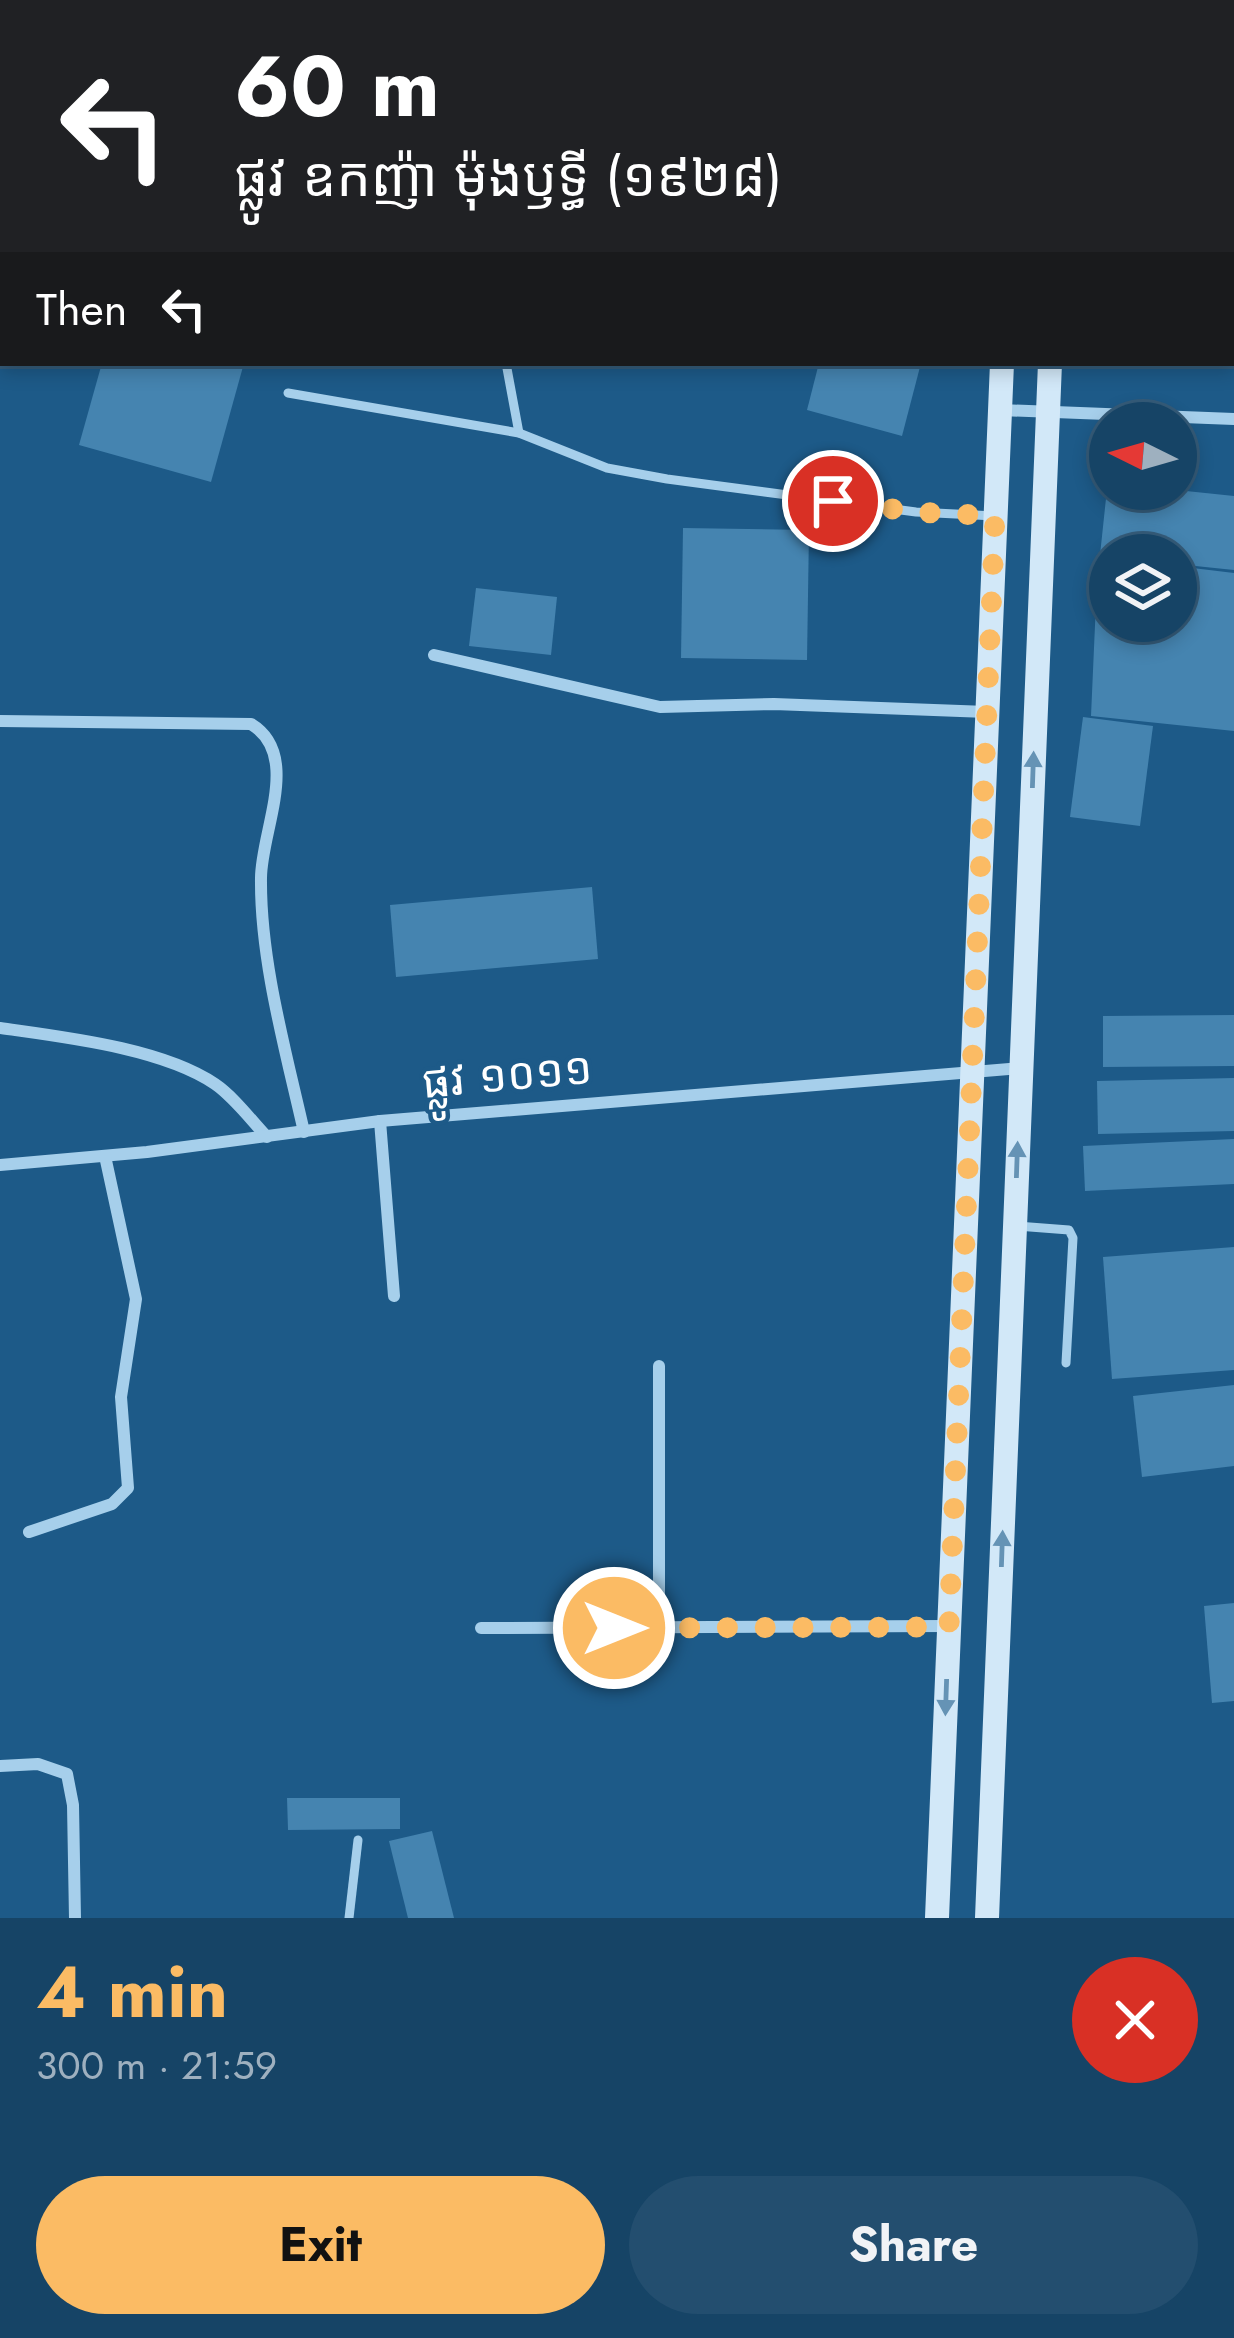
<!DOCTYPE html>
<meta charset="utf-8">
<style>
:root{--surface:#164466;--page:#234e6f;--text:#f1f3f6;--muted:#9eb0bf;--line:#355c7a;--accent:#fbbb64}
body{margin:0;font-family:Jost,"Noto Sans Khmer",sans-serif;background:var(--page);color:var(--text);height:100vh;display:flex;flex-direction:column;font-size:45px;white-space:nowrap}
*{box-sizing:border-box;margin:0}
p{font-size:39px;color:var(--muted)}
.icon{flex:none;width:66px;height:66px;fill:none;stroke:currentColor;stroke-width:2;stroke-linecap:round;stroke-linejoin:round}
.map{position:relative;height:1918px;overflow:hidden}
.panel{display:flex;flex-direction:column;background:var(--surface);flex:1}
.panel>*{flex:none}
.guide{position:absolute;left:0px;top:0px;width:1236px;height:366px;box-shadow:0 6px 18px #0003,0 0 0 3px var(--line);background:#202124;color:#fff;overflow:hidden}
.needle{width:78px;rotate:275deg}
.buttons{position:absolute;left:1089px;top:402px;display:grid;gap:24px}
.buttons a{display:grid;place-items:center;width:108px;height:108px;border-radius:50%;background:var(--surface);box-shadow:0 6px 18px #0003,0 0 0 3px var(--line);font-size:60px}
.pin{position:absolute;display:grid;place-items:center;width:102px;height:102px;color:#fff;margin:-51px;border:6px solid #fff;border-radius:50%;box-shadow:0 3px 12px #0007}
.me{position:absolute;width:132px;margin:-66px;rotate:90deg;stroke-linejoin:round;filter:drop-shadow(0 0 9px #0008)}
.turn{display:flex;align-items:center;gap:42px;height:252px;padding:0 36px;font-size:54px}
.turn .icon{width:156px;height:156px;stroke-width:2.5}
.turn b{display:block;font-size:84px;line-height:102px}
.then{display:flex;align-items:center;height:114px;padding:0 36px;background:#0003;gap:24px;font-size:45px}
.round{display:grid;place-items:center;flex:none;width:126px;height:126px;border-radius:63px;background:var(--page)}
.overview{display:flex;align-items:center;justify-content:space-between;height:204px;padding:0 36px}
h1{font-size:72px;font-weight:700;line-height:90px;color:var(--accent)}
.primary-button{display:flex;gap:24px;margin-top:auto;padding:24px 36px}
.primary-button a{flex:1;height:138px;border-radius:72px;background:var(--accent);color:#111;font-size:48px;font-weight:700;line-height:138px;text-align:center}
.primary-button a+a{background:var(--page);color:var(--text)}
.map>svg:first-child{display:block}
.building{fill:#4584b0}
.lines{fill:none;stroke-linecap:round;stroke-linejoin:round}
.service{stroke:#a6cfeb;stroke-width:9}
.minor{stroke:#a6cfeb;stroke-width:12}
.secondary{stroke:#d2e8f8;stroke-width:24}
.oneway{fill:#6593b5}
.route{stroke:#fbbb64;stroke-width:21;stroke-dasharray:0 37.8}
.labels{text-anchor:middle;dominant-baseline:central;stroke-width:9;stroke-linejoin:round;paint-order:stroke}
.street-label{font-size:45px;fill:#fff;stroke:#1d5a88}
</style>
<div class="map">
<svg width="1234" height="1918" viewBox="0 0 1234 1918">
<rect width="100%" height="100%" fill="#1d5a88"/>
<g class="building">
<polygon points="102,363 244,363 211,482 79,445"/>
<polygon points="819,363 921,363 902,436 807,410"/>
<polygon points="1107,489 1167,489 1234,496 1234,570 1176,564 1176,555 1100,555"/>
<polygon points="683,528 809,530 807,660 681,658"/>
<polygon points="1098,557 1110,559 1110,621 1176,621 1176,566 1234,573 1234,731 1091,716"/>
<polygon points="476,588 557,597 551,655 469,646"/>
<polygon points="1083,717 1153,726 1140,826 1070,817"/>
<polygon points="592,887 598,959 396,977 390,905"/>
<polygon points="1234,1015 1234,1066 1103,1067 1103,1016"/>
<polygon points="1234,1078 1234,1131 1098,1134 1097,1081"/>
<polygon points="1234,1139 1234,1184 1085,1191 1083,1146"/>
<polygon points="1234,1247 1234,1370 1112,1379 1103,1257"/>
<polygon points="1234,1385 1234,1466 1142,1477 1133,1396"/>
<polygon points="1234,1603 1234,1701 1212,1703 1204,1606"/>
<polygon points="287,1798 400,1798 400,1829 288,1830"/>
<polygon points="432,1831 454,1918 408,1918 389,1841"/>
</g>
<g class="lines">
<g class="service">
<polyline points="506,363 519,433"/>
<polyline points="288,393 519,433 607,468 667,479 916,512 995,516"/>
<polyline points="1017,1226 1069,1230 1073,1238 1066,1363"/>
<polyline points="349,1918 358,1840"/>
</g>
<g class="minor">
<polyline points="1001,410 1234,419"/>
<polyline points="434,655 660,707 774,704 987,712"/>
<path d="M 0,721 L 251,724 C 302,755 261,831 261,878 C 260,960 286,1052 304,1132"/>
<path d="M 0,1028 C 63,1037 162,1048 215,1084 C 234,1097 251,1120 267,1137"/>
<polyline points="380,1121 394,1296"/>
<polyline points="0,1165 147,1152 380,1121 1021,1068"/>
<polyline points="29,1532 112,1504 128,1488 121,1397 136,1299 105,1156"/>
<polyline points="659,1627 659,1366"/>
<polyline points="481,1628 949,1626"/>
<polyline points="0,1766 38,1764 67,1774 73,1805 75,1918"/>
</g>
<g class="secondary">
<polyline points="1017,3 1017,0"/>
<polyline points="1065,3 1065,0"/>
<polyline points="937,1918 1002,363"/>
<polyline points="987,1918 1050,363"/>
</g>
</g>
<defs><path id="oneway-solid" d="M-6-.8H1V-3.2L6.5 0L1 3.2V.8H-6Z" transform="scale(3)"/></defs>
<g class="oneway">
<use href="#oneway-solid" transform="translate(1033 770) rotate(-88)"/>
<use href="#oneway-solid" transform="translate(1017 1160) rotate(-88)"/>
<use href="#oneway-solid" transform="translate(1002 1549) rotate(-88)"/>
<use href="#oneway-solid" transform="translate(946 1697) rotate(92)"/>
</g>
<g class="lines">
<polyline class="route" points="614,1628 949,1627 995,516 916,512 833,501"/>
</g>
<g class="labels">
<g class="street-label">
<text transform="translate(507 1075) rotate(-5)">ផ្លូវ ១០១១</text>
</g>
</g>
</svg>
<div class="buttons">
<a><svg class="needle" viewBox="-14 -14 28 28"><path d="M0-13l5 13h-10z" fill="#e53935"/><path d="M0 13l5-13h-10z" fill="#9eb0bf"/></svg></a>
<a><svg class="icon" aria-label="layers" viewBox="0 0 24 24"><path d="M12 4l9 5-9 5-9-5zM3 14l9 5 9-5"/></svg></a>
</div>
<div class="pin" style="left:833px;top:501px;background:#d93025"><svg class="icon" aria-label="arrive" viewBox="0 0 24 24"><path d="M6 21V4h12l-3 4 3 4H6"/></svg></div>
<svg class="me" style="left:614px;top:1628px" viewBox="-20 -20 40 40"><circle r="17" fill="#fbbb64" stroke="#fff" stroke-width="3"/><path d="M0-11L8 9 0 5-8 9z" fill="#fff"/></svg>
<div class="guide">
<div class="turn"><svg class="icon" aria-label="left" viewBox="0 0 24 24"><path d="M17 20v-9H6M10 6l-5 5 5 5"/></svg><div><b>60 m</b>ផ្លូវ ឧកញ៉ា ម៉ុងឫទ្ធី (១៩២៨)</div></div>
<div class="then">Then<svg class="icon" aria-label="left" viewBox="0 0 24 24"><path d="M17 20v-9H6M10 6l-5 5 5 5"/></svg></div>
</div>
</div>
<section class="panel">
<div class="overview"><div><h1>4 min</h1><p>300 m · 21:59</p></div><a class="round" style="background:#d93025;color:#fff"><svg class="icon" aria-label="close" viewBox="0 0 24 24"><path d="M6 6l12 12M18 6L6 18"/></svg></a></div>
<div class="primary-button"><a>Exit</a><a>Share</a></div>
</section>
